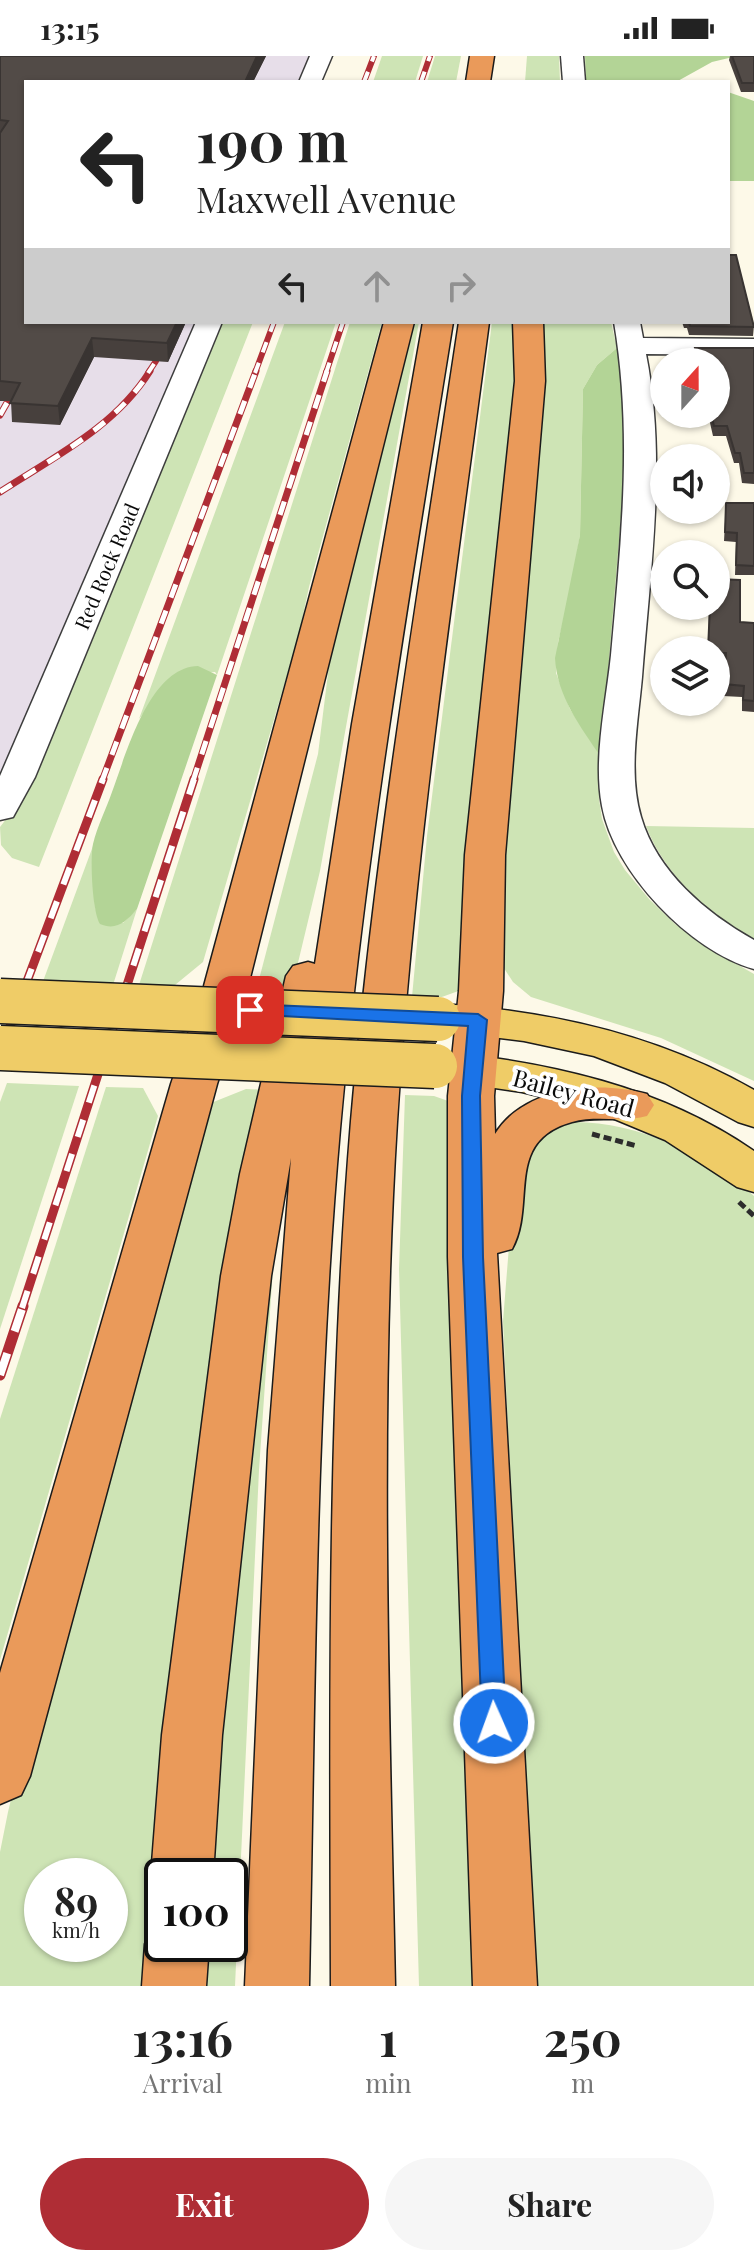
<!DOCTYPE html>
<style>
:root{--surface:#fff;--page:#f6f6f6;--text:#222;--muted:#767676;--accent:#af2d35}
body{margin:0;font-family:"Playfair Display",serif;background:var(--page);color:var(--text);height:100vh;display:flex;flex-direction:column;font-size:30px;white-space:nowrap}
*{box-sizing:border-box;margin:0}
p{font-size:26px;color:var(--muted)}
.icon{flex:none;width:44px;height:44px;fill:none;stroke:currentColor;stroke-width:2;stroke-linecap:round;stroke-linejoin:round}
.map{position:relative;height:1930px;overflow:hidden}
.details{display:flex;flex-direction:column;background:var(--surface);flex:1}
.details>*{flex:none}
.banner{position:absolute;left:24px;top:24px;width:706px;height:244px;border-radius:0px;box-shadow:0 2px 6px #0004;background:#fff;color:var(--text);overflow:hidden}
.needle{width:52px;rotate:21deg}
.controls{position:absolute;left:650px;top:292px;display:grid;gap:16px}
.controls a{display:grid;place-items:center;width:80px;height:80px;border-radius:50%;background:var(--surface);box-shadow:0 2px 6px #0004;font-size:40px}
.speed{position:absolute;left:24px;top:1802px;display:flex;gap:16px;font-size:40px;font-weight:700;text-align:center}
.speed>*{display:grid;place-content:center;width:104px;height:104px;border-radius:50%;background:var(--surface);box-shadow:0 2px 6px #0004;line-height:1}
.speed small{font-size:20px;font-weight:400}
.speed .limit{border:4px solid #111;border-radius:12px;background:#fff;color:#111}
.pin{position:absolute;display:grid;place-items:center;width:68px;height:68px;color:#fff;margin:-34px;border-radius:16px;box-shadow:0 4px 12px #0006}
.me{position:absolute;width:88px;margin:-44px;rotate:358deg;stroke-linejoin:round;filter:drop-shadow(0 0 6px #0008)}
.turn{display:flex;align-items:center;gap:28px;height:168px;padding:0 40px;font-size:36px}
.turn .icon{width:104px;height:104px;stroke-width:2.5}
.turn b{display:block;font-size:56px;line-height:68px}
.lanes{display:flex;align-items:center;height:76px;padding:0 40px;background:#0003;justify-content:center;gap:40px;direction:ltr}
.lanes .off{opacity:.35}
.eta{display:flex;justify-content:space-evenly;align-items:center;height:136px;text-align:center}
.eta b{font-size:48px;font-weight:700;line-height:56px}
.primary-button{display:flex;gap:16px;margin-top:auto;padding:16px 40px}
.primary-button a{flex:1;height:92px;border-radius:48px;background:var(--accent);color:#fff;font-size:32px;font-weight:700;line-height:92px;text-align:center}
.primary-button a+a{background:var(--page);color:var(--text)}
.status{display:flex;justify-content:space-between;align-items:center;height:56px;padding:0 40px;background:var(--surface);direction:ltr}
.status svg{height:22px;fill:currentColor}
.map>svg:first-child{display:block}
.industrial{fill:#e7dee9}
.green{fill:#cee4b5;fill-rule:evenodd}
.forest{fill:#b3d496}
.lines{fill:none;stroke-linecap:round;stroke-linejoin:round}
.minor-casing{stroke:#3d3d3d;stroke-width:3}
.major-casing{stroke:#1b1b1b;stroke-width:3}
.highway-casing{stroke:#1b1b1b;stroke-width:3}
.path{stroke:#2c2c2c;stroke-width:5;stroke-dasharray:8 4;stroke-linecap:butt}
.minor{fill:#fff;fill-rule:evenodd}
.major{fill:#efcc67;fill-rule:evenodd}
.highway{fill:#ea9a5a;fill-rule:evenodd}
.rail-far3-casing{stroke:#af2d35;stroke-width:6}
.rail-far2-casing{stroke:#af2d35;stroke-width:7}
.rail-far1-casing{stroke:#af2d35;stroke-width:9}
.rail-casing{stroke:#af2d35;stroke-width:11}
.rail-far3{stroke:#fff;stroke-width:4;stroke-dasharray:11;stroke-linecap:butt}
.rail-far2{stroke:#fff;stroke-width:5;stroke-dasharray:14;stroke-linecap:butt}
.rail-far1{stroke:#fff;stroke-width:6;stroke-dasharray:18;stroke-linecap:butt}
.rail{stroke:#fff;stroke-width:8;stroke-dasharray:23;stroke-linecap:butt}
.major-bridge-casing{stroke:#1b1b1b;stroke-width:47;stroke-linecap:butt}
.major-bridge{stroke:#efcc67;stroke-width:44}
.wall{fill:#47403d}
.shaded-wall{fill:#393432}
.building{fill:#524b47;stroke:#393432;stroke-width:2}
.route{fill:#1a73e8;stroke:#114b97;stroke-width:2}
.labels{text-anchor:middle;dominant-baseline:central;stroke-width:8;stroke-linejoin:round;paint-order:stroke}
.far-street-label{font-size:20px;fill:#0a0a0a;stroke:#fff}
.street-label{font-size:24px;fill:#0a0a0a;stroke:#fff}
</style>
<div class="status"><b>13:15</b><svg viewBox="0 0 49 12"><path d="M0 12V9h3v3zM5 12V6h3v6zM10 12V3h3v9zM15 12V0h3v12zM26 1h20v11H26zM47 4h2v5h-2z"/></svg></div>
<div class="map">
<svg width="754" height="1930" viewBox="0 0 754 1930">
<rect width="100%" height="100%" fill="#fdf9e8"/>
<polygon class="industrial" points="0,0 315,0 304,26 26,26 26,266 200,266 0,728"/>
<g class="green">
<polygon points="382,0 423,0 415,26 373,26"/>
<polygon points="435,0 461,0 456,26 427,26"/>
<polygon points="527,0 559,0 560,26 525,26"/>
<polygon points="219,266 253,266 39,811 12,802 1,789 0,771 14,753"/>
<polygon points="285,266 336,266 217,619 215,616 173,620 139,663"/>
<polygon points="350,266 382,266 309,531 299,578 203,906 175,929 139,929"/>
<polygon points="406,266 419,266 320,815 291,936 256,935 318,698 334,569"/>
<polygon points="492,266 520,266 464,933 439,942 412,941 427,780"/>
<polygon points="533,266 611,266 617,292 597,309 583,333 580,479 570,539 558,586 556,617 570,653 601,701 599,743 602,763 614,796 625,814 650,844 675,868 712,894 754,918 754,1025 661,982 531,941 513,926 498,903"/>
<path d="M 646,770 L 754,772 L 754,883 C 708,857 665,820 646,770 Z"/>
<polygon points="93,790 95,853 123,867 137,853 113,929 42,928"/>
<polygon points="7,1027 79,1030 0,1273 0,1046"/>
<polygon points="106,1031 143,1032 158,1060 0,1604 0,1363"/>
<path d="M 246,1033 L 269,1034 L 168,1736 L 154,1930 L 0,1930 L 0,1796 L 8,1756 L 27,1678 L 206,1049 ZM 42,1820 L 110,1820 L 110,1888 L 42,1888 Z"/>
<path d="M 405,1039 L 434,1040 L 451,1046 C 448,1229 454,1410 463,1592 C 468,1705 471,1818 488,1930 L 419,1930 L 399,1213 Z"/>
<path d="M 572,1066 C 635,1065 708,1098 754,1140 L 754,1930 L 521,1930 L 510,1532 L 512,1459 L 503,1265 L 514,1128 L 523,1093 L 557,1069 Z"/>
<polygon points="275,1184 259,1414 235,1930 201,1930 203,1888 230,1888 230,1820 207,1820 211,1731"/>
</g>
<g class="forest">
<polygon points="585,0 754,0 754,3 733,1 712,6 676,26 586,26"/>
<polygon points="728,36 754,45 754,125 728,125"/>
<path d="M 617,292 L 622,314 L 626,400 L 601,701 C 580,670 557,640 555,602 L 580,479 L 583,333 L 597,309 Z"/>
<path d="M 198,610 L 217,619 L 137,853 C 126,866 116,875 100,868 C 92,855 90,803 93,788 C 97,771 106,753 112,736 C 126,699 149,611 198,610 Z"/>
</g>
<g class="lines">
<defs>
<g id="minor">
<polygon points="310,0 332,0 321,26 299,26"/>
<polygon points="561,0 583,0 585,26 563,26"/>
<polygon points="196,266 222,266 35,721 13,761 0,764 0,720"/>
<path d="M 614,266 L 640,266 L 643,282 L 754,283 L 754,299 L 646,298 C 667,404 650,515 642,621 C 638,666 628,717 641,761 C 657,816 706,857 754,884 L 754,913 C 690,895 614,816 602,750 C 593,702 606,648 611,599 C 621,487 633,378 614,266 Z"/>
</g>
<g id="major">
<path d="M 442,948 C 551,955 658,979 754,1034 L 754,1071 L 738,1066 L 665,1027 L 594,1000 L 524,985 L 426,973 L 420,963 L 426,953 Z"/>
<path d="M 436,995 C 548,1006 660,1030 754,1095 L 754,1136 L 737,1131 L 665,1084 L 588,1052 L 522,1036 L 420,1021 L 414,1010 L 420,999 Z"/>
</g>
<g id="highway">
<polygon points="470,0 494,0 490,26 466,26"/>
<polygon points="384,266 414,266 248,930 217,1028 30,1720 21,1739 0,1748 0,1617 171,1028 204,930"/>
<path d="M 423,266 L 453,266 C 410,534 364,803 340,1073 C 315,1358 315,1644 309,1930 L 245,1930 L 268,1394 L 291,1102 L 271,1220 L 222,1679 L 213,1820 L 162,1820 L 162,1842 L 151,1820 L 162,1679 L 221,1220 L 240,1118 L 286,920 L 293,910 L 308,906 L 315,908 L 352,668 Z"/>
<path d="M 459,266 L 489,266 C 454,532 414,798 397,1066 C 379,1354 389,1642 395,1930 L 331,1930 C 330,1642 327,1353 351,1065 C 374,797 419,532 459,266 Z"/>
<path d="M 513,266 L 543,266 L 545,325 L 505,799 L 503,935 L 494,1040 L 495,1078 C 524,1031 598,1024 647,1038 L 654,1049 L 647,1060 C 623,1067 597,1059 572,1066 C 503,1085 537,1148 512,1193 L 497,1197 L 537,1930 L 473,1930 L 448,1201 L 448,1040 L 459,935 L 465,799 L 515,325 Z"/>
<polygon points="162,1863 162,1888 209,1888 206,1930 142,1930 145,1888 154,1866"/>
</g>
</defs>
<use href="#minor" class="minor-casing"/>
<use href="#major" class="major-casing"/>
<use href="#highway" class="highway-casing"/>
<g class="path">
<polyline points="592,1078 637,1090"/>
<polyline points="739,1146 754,1160"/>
</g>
<use href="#minor" class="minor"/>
<use href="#major" class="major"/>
<use href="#highway" class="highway"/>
<defs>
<g id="rail-far3">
<polyline points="364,26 374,0"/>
<polyline points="421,26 430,0"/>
<polyline points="148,317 156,305"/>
<polyline points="255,317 274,266"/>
<polyline points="326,317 343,266"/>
</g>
<g id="rail-far2">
<polyline points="0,359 8,345"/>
<path d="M 0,436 C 54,401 115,371 150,315"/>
<polyline points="102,725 256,315"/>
<polyline points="193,725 327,315"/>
</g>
<g id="rail-far1">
<polyline points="0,997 103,723"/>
<polyline points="22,1252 194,723"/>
</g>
<polyline id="rail" points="0,1319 23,1250"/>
</defs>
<use href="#rail-far3" class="rail-far3-casing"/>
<use href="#rail-far2" class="rail-far2-casing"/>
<use href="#rail-far1" class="rail-far1-casing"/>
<use href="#rail" class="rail-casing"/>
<use href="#rail-far3" class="rail-far3"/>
<use href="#rail-far2" class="rail-far2"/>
<use href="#rail-far1" class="rail-far1"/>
<use href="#rail" class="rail"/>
<defs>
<g id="major-bridge">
<polyline points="0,945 438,963"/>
<polyline points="0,992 435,1010"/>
</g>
</defs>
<use href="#major-bridge" class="major-bridge-casing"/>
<use href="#major-bridge" class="major-bridge"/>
</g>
<g class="wall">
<polygon points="0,0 266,0 253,26 26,26 186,266 168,306 94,301 60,369 12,366 11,345 0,345"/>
<polygon points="730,0 754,0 754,36 741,36 729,4"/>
<polygon points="682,266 728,266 754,269 753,280 689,279 687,272 684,272"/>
<polygon points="695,292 754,292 754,428 742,427 739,407 734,407 726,380 713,380 708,358 716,358 716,306 695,306 694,301"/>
<polygon points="726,447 754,447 754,519 735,519 736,486 724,485"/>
<polygon points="709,550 716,550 740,566 754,567 754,656 742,655 742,641 723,640 724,608 716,608 716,594 708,594"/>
</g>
<g class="shaded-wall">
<polygon points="257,0 266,0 253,26 245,26"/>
<polygon points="177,266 186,266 168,306 167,287"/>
<polygon points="92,282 94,301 60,369 58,350"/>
</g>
<g class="building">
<polygon points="0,0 257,0 245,26 26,26 26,266 177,266 167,287 92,282 58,350 10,347 20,327 0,325 0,77 8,65 0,64"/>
<polygon points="732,0 754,0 754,27 742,27"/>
<polygon points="728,199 736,199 754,271 690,270 689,266 728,266"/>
<polygon points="695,292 754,292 754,417 744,417 740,397 735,397 727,370 714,370 711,358 716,358 716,306 698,306"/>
<polygon points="726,447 754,447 754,510 736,509 737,477 725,476"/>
<polygon points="716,523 740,524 740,566 754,567 754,645 743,644 744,630 724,628 726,597 716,597 716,594 708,594 710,550 716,550"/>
</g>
<polygon class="route" points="250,948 478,958 487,964 480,1040 483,1201 506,1667 502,1675 494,1678 485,1675 482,1667 463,1201 462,1040 468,970 244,958 241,954"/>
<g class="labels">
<g class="far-street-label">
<text transform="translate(106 510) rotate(-67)">Red Rock Road</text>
</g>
<g class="street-label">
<text transform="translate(574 1036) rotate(15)">Bailey Road</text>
</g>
</g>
</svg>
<div class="controls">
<a><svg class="needle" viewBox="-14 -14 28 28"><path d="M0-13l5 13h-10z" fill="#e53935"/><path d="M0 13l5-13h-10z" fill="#767676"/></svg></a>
<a><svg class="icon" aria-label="sound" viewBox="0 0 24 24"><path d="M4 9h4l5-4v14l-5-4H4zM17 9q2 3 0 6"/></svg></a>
<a><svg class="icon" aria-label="search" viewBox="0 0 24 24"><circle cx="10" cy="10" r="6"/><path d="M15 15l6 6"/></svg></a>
<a><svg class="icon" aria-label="layers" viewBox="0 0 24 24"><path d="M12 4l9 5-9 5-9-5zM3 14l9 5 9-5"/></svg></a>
</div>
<div class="speed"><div>89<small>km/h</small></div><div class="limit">100</div></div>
<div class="pin" style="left:250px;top:954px;background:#d93025"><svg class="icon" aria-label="arrive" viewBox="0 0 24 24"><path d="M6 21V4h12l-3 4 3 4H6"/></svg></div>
<svg class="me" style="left:494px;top:1667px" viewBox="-20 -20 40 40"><circle r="17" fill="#1a73e8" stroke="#fff" stroke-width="3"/><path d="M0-11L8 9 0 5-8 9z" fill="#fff"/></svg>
<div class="banner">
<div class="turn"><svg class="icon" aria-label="left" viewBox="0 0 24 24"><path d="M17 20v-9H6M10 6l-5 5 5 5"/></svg><div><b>190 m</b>Maxwell Avenue</div></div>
<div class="lanes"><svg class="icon" aria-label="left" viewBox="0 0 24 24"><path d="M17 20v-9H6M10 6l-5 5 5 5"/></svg><svg class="icon off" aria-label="ahead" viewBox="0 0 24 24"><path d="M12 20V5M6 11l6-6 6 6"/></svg><svg class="icon off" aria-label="right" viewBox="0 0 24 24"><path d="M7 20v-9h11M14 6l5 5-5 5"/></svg></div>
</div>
</div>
<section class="details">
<div class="eta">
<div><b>13:16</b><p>Arrival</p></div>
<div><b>1</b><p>min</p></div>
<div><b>250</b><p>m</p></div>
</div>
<div class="primary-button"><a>Exit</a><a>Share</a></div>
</section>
